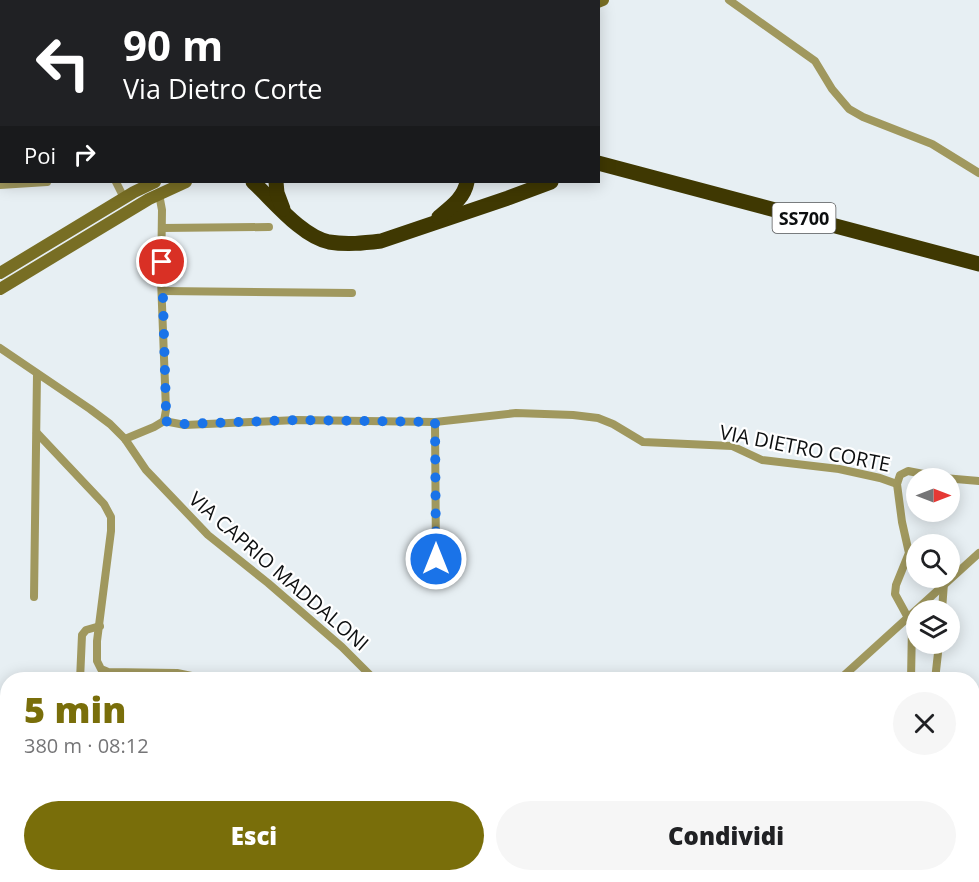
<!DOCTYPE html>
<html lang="it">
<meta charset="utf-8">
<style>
:root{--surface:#fff;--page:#f6f6f6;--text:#202124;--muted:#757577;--accent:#796e0a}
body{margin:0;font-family:"Open Sans",sans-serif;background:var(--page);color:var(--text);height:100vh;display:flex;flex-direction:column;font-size:22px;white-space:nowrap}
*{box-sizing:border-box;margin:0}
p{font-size:20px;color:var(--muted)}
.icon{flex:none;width:33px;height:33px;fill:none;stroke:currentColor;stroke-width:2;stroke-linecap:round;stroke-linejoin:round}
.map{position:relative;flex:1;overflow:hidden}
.details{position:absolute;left:0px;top:672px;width:980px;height:210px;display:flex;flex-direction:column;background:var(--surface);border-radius:24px 24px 0 0;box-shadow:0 3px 15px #0003}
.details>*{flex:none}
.hud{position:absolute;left:0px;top:0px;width:600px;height:183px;box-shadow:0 3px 15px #0003;background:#202124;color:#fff;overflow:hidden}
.needle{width:39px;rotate:90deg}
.fabs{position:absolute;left:906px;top:468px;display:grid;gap:12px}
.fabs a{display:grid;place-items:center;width:54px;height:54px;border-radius:50%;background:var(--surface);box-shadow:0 3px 15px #0003;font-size:30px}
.pin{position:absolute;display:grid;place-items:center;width:51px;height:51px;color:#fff;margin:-26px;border:3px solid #fff;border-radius:50%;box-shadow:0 2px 6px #0007}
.me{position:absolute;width:66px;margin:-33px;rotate:0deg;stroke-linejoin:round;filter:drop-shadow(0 0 4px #0008)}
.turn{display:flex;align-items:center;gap:21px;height:126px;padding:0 24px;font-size:27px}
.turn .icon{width:78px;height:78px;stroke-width:2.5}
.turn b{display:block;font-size:42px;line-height:51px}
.then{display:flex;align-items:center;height:57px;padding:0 24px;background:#0003;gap:12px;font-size:22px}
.round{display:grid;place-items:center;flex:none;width:63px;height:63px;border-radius:32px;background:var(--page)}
.headline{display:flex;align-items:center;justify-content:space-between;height:102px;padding:0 24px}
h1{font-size:36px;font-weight:800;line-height:45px;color:var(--accent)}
.primary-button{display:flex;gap:12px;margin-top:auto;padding:12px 24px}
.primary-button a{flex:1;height:69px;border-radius:36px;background:var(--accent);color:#fff;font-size:24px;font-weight:800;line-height:69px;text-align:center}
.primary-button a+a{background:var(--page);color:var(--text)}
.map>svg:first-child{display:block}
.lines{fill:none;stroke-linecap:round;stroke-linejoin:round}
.street{stroke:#a0985e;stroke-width:8}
.secondary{stroke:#786e24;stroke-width:12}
.highway{stroke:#3f3802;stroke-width:15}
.route{stroke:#1a73e8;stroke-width:10;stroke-dasharray:0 18}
.labels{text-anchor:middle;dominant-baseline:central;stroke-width:4.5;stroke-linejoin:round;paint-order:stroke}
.shield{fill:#fff;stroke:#565758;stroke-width:1.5}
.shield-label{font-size:18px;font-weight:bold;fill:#0d0f10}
.street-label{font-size:20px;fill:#0d0f10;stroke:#fff}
</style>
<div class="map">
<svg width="979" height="882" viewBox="0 0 979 882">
<rect width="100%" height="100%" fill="#e7eff3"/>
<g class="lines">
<g class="street">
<polyline points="729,0 815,61 832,89 849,109 863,117 932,144 979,173"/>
<polyline points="205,2 206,0"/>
<polyline points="116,182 124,198"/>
<polyline points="0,185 47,182"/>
<polyline points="159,194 162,210 161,279 166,410 164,421"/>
<polyline points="162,228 269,227"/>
<polyline points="162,291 352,293"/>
<polyline points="0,348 90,409 110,424 125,439 146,470 208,535 268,583 342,647 375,680"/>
<polyline points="435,422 436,559"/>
<polyline points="37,433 104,504 111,517 111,531 97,641 97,661 101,669 108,672 177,673 211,680"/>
<polyline points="125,439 154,427 164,421 185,425 297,420 435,422 516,413 573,415 598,418 613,424 643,442 732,446 762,460 839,469 880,478 897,484"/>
<polyline points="34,597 37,374"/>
<polyline points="942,610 944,583"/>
<polyline points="80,680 82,635 86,630 100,626"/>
<polyline points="839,680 979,553"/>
<polyline points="911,680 912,625 895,594 896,585 909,553 902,522 897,484 900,475 908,471 944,478 979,481"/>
<polyline points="935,680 939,644"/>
<polyline points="0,727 8,727"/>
<polyline points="683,874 684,882"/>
<polyline points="246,882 247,874"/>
<polyline points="540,882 548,874"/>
<polyline points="901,882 903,874"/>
</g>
<g class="secondary">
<polyline points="598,2 603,0"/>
<polyline points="0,273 134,192 155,182"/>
<polyline points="0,289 149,199 186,182"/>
</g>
<g class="highway">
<polyline points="426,0 428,2"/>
<polyline points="294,2 297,0"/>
<polyline points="0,25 2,25"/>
<polyline points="598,163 979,264"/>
<path d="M 253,182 C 273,200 301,236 329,242 C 347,245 364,243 381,241 L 508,198 L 551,182"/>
<polyline points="276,182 277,193 283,209"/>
<path d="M 439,217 C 451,207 464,198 467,182"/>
</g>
</g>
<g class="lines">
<polyline class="route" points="162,262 166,410 164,421 185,424 297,420 435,422 436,559"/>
</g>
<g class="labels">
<rect class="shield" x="772.5" y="203" width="63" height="30" rx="4.5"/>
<g class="shield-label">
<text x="804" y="218">SS700</text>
</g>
<g class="street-label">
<text transform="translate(805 448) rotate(11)">VIA DIETRO CORTE</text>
<text transform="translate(279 571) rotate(41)">VIA CAPRIO MADDALONI</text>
</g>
</g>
</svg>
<div class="fabs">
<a><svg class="needle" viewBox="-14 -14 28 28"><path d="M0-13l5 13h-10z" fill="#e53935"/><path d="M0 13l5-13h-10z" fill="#757577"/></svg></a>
<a><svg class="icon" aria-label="search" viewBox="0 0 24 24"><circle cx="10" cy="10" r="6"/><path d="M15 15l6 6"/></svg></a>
<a><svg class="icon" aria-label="layers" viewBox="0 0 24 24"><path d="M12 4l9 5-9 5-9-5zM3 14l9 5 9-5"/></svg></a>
</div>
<div class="pin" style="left:162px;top:262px;background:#d93025"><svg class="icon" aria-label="arrive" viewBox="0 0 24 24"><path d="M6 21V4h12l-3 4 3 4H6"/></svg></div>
<svg class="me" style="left:436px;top:559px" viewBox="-20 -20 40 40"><circle r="17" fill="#1a73e8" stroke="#fff" stroke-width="3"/><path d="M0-11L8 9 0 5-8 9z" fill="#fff"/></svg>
<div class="hud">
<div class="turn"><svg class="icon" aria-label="left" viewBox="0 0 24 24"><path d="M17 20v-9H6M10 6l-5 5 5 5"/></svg><div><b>90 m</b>Via Dietro Corte</div></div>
<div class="then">Poi<svg class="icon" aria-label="right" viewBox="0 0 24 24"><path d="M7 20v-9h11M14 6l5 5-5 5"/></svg></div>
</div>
<section class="details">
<div class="headline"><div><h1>5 min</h1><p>380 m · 08:12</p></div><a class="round"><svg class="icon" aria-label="close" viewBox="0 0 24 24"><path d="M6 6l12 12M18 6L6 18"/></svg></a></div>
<div class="primary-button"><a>Esci</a><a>Condividi</a></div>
</section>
</div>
